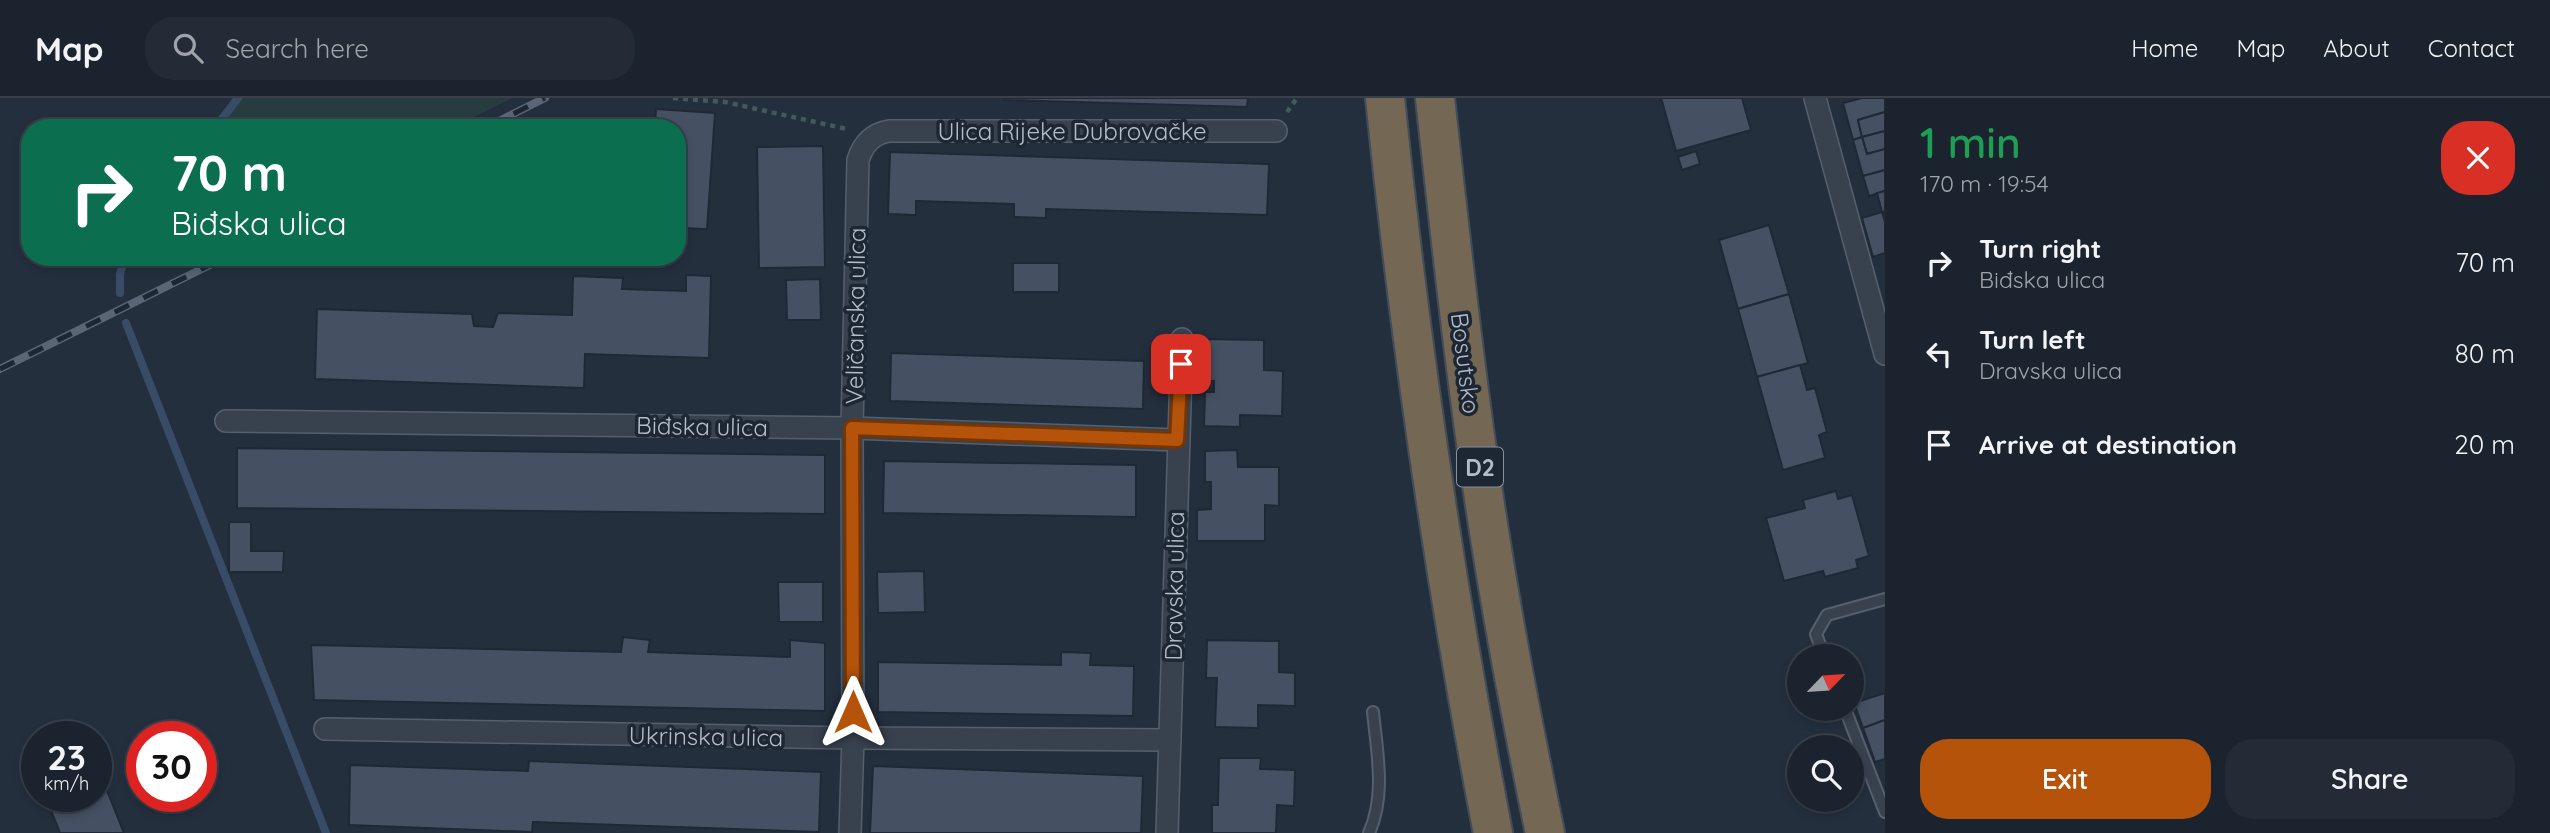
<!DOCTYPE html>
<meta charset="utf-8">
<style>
:root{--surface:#1b232e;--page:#242b36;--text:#f1f3f6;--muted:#a0a4aa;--line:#39404a;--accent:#b45309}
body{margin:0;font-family:Quicksand,sans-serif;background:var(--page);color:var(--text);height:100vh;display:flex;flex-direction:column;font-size:26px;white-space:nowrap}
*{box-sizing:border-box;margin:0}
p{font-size:23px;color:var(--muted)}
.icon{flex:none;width:38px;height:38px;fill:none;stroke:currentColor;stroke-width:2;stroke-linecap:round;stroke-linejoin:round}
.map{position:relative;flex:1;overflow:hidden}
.sheet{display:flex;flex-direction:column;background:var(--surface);width:665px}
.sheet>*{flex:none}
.hud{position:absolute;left:21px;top:21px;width:665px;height:147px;border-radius:28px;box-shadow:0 4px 10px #0003,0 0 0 2px var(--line);background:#0b6e4f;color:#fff;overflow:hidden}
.needle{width:46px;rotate:65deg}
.controls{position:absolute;left:1787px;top:546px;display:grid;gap:14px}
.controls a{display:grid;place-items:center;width:77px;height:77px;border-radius:50%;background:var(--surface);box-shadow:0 4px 10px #0003,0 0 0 2px var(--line);font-size:35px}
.speed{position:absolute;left:21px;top:623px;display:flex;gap:14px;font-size:35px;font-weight:700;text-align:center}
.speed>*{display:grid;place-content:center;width:91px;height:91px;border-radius:50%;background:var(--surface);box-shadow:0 4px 10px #0003,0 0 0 2px var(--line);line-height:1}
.speed small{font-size:18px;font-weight:400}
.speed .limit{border:10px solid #d22;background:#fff;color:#111}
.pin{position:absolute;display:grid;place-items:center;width:60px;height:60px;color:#fff;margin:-30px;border-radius:14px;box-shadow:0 4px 10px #0006}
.me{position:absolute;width:77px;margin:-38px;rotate:0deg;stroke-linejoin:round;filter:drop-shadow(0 0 5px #0008)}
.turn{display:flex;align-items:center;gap:24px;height:147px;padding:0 35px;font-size:32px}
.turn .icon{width:91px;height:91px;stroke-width:2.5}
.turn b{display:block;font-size:49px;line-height:60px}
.round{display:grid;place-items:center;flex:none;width:74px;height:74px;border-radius:28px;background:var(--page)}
.head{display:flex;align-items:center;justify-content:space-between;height:119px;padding:0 35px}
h1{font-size:42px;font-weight:600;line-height:52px;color:#1e9e55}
.primary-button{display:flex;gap:14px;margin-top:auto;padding:14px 35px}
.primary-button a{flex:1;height:80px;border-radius:28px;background:var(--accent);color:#fff;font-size:28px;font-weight:600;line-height:80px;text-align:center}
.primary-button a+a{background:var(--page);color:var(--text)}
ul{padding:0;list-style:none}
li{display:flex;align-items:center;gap:21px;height:91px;padding:0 35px}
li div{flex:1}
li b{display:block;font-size:26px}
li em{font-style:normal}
header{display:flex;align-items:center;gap:42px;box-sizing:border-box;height:98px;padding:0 35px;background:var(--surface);border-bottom:2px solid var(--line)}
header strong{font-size:33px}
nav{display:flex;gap:38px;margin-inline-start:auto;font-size:24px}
.search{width:490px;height:63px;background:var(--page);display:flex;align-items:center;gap:18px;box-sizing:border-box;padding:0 24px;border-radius:28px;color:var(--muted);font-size:26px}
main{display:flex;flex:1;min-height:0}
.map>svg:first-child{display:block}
.green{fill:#263c3f}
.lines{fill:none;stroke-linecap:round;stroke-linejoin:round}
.stream{stroke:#394c67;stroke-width:8}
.building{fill:#455162;stroke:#1f2835;stroke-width:2}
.lane-casing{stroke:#565f6c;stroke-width:14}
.street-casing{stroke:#565f6c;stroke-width:24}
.highway-casing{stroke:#434c59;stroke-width:42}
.path{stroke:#44595c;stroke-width:4.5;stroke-dasharray:5 5;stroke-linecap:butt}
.lane{stroke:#38414e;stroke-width:10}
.street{stroke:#38414e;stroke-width:21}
.highway{stroke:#746855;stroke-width:38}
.rail-casing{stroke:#5a6575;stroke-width:8}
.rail{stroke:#1d2633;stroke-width:5;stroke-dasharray:16;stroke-linecap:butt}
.route-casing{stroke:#753606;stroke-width:18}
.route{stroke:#b45309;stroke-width:12}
.labels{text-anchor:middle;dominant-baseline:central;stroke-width:7;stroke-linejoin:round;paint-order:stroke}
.shield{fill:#1d2633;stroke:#878f9c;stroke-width:2}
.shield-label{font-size:23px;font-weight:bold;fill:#b4bcc9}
.street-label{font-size:24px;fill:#b4bcc9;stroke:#1d2633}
</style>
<header>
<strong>Map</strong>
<div class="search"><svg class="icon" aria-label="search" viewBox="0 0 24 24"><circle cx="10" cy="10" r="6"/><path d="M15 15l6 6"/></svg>Search here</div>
<nav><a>Home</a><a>Map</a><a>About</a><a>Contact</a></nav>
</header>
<main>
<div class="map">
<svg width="1885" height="735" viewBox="0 0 1885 735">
<rect width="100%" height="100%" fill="#242f3e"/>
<polygon class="green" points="238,0 512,0 452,30 215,30"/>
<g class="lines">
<g class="stream">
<polyline points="215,30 238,0"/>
<polyline points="120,195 120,176 125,159"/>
<polyline points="126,225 326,735"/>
</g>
</g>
<g class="building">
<polygon points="1004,0 1248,0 1247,9 1004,2"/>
<polygon points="1661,0 1742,0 1751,32 1676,53"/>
<polygon points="1862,0 1885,0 1885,14 1858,22 1862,39 1853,42 1843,5"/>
<polygon points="656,11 715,15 707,131 679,130 677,30 655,30"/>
<polygon points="1885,14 1885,33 1862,39 1858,22"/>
<polygon points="1885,33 1885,51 1867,56 1862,39"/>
<polygon points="1862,39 1867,56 1885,51 1885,72 1863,78 1853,42"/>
<polygon points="823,48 825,169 759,170 757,49"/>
<polygon points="1696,53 1700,66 1682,72 1678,59"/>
<polygon points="890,54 1269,66 1267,117 1046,111 1046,120 1014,119 1014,106 916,103 916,117 888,116"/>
<polygon points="1885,72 1885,93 1869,98 1863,78"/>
<polygon points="1885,93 1885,114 1882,114 1877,95"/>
<polygon points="1882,114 1885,124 1885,155 1873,159 1862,120"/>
<polygon points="1769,127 1789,196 1738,211 1719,142"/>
<rect x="1013" y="165" width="46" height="29"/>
<polygon points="686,177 711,178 709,260 585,256 584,290 315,281 317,211 472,216 474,228 493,229 498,215 572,217 573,178 623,180 622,191 686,193"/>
<polygon points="820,181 821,222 787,222 786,182"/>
<polygon points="1789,196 1808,265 1757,279 1738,211"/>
<polygon points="1198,241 1264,242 1264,272 1283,273 1282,318 1240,317 1240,329 1204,328 1205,294 1214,294 1214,283 1198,283"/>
<polygon points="891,255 1144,263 1143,311 890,303"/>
<polygon points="1800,267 1807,292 1815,290 1827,334 1819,337 1825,360 1783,372 1757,279"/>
<polygon points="237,350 825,357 825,416 237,410"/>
<polygon points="1237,352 1238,369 1279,369 1279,408 1265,407 1265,443 1197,443 1197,412 1211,411 1211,384 1205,384 1205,353"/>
<polygon points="884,363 1136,367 1136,419 883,415"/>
<polygon points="1836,393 1838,401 1852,397 1869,458 1856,462 1858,470 1825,479 1823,473 1784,483 1766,420 1805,410 1803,402"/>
<polygon points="229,424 251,424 251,453 284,453 283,474 229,474"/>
<polygon points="924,473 925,514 878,515 877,474"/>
<polygon points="778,484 823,484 823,524 779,524"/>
<polygon points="623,539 650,542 648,554 790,559 790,542 825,545 825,613 314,602 311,547 621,554"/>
<polygon points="1207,542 1279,543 1279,574 1295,575 1295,608 1258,607 1258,630 1215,629 1217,580 1206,580"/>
<polygon points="1061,554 1091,555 1090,567 1134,568 1133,618 878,614 878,564 1061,567"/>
<polygon points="1885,595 1885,622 1863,630 1854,605"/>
<polygon points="1885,622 1885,661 1875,664 1863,630"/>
<polygon points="1219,660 1261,660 1260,671 1295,672 1294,708 1277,707 1276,735 1212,735 1212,707 1218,707"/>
<polygon points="529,663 821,674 819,734 533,724 532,734 349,727 350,667 528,673"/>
<polygon points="96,665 124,735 60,735 45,698 96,698"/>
<polygon points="873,668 1143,678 1141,735 870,735"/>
</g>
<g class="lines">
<defs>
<g id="lane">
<polyline points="1824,558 1816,536 1827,517 1885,501"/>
<polyline points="1845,611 1885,714"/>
<path d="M 1369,735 C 1386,697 1377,654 1373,614"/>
</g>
<g id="street">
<polyline points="1815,0 1885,256"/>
<polyline points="226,323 852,330 1177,342"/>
<polyline points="325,631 853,640 1170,642"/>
<path d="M 850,735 L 853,640 L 852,330 L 858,62 C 863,46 872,36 889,33 L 1276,33"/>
<polyline points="1167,735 1182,241"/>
</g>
<g id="highway">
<path d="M 1385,0 C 1410,246 1446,492 1493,735"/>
<path d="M 1435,0 C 1452,153 1468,306 1493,458 C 1508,551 1526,643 1545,735"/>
</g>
</defs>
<use href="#lane" class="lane-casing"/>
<use href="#street" class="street-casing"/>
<use href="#highway" class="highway-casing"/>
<g class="path">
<polyline points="673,0 725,4 847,31"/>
<polyline points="1287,14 1297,0"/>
</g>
<use href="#lane" class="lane"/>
<use href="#street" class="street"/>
<use href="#highway" class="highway"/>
<defs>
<g id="rail">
<polyline points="485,30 545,0"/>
<polyline points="0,271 226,159"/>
</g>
</defs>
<use href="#rail" class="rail-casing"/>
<use href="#rail" class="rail"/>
</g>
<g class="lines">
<defs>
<polyline id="route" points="853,614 852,330 1177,342 1181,266"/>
</defs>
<use href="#route" class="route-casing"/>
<use href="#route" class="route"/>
</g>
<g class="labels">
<rect class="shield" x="1457" y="349.5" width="46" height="39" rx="5"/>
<g class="shield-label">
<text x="1480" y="369">D2</text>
</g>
<g class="street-label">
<text x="1072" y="33">Ulica Rijeke Dubrovačke</text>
<text transform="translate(855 218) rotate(-89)">Veličanska ulica</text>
<text transform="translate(1466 265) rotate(83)">Bosutsko</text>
<text transform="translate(702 328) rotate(1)">Biđska ulica</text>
<text transform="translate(1174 488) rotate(-89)">Dravska ulica</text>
<text transform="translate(706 638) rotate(1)">Ukrinska ulica</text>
</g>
</g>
</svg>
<div class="controls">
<a><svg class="needle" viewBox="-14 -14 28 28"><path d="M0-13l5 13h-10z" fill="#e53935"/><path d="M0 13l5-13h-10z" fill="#a0a4aa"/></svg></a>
<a><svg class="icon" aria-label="search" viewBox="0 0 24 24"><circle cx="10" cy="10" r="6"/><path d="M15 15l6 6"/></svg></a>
</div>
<div class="speed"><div>23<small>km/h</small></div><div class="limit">30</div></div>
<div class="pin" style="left:1181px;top:266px;background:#d93025"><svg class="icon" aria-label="arrive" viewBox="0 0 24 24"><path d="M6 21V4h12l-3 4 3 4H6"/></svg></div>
<svg class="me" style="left:853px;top:614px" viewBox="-20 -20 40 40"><path d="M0-17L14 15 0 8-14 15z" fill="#b45309" stroke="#fff" stroke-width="4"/></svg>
<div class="hud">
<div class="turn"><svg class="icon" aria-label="right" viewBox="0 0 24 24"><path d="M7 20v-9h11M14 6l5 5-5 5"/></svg><div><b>70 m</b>Biđska ulica</div></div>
</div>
</div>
<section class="sheet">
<div class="head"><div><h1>1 min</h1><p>170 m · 19:54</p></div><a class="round" style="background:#d93025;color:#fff"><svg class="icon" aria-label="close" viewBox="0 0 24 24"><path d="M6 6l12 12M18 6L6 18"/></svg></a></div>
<ul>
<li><svg class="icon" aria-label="right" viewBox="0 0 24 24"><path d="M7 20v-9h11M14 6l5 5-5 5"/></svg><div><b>Turn right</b><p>Biđska ulica</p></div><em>70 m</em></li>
<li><svg class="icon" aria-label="left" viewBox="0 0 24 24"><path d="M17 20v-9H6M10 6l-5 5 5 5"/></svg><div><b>Turn left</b><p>Dravska ulica</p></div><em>80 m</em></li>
<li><svg class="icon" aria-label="arrive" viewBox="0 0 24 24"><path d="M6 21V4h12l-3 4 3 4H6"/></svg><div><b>Arrive at destination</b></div><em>20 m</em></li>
</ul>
<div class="primary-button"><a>Exit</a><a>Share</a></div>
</section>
</main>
